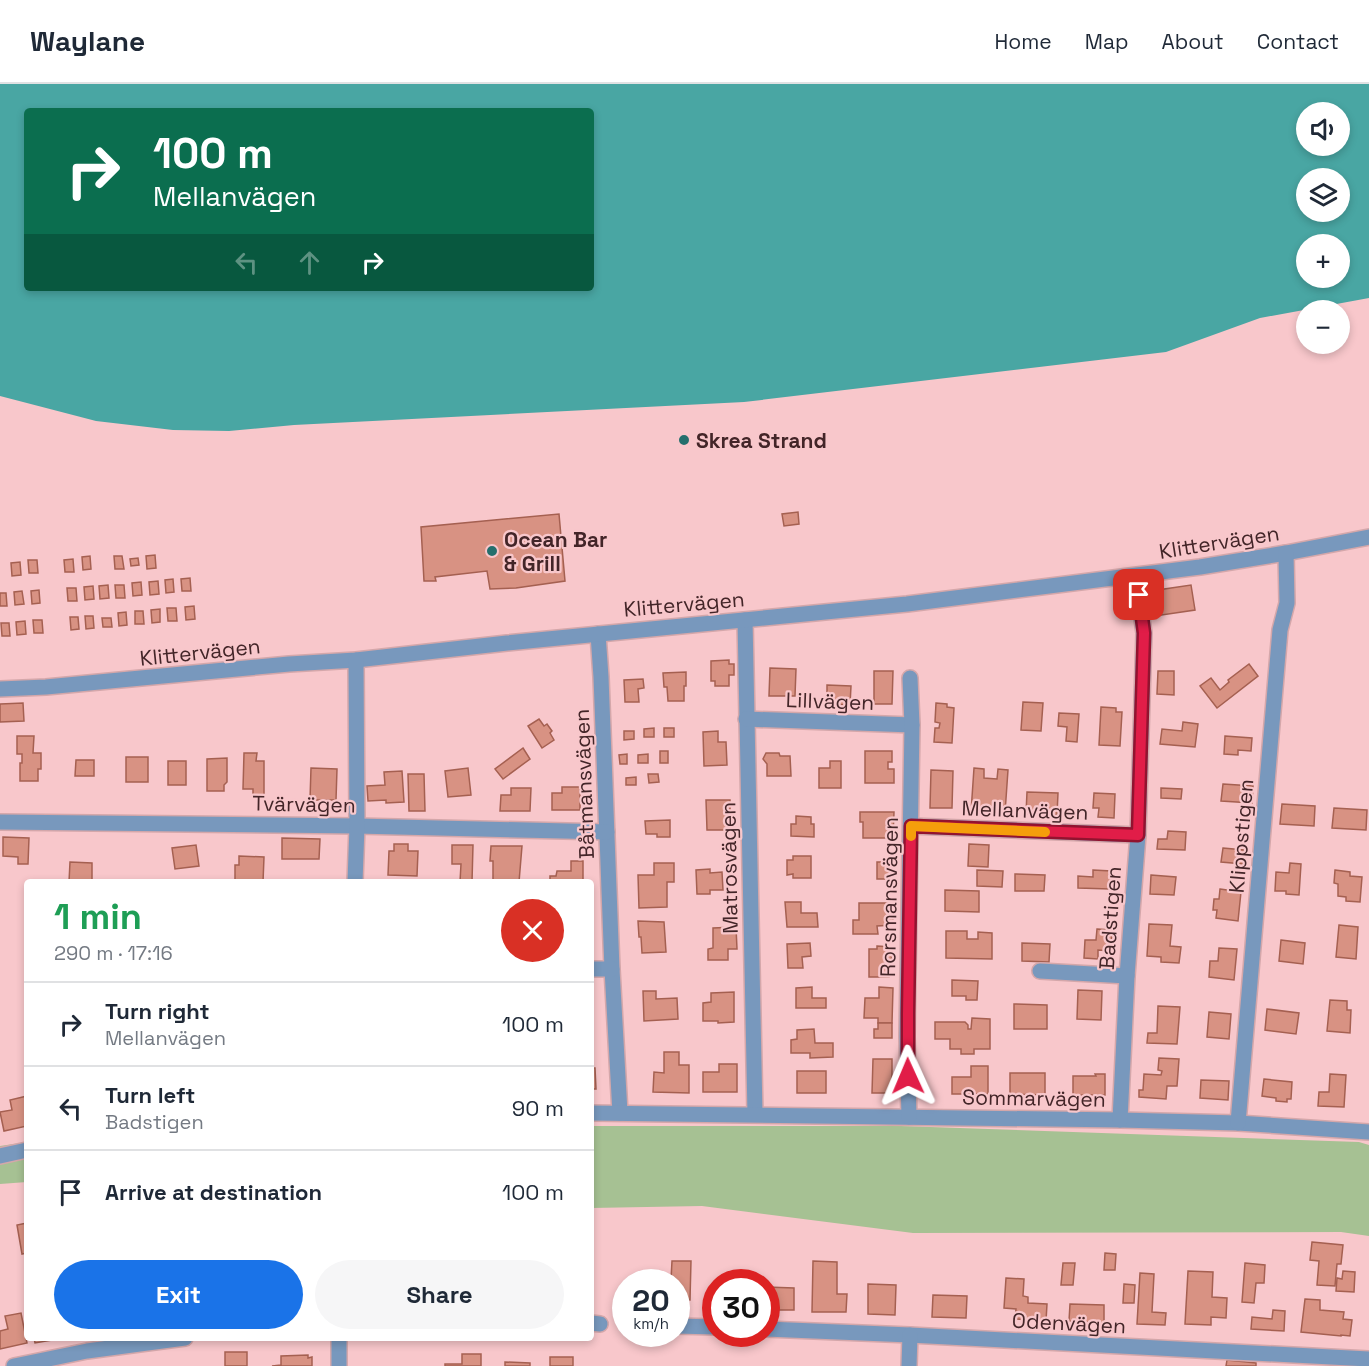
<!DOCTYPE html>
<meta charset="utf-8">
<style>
:root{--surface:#fff;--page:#f6f6f7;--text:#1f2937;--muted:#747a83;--line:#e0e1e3;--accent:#1a73e8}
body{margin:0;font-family:"Space Grotesk",sans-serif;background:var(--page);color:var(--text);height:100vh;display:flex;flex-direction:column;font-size:22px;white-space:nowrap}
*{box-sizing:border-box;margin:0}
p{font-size:20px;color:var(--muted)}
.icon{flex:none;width:33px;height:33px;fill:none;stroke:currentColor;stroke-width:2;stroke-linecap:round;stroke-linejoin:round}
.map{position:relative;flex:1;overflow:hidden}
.sheet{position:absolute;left:24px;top:795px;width:570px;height:462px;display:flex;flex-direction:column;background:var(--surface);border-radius:6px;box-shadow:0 3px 9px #0003}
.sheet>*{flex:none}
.banner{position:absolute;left:24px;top:24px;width:570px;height:183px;border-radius:6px;box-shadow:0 3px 9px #0003;background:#0b6e4f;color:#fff;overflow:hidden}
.buttons{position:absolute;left:1296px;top:18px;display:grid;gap:12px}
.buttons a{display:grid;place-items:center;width:54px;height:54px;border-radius:50%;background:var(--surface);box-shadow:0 3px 9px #0003;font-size:30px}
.speed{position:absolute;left:612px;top:1185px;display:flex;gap:12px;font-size:30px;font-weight:700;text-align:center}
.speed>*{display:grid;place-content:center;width:78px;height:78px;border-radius:50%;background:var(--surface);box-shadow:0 3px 9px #0003;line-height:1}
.speed small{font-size:15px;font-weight:400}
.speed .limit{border:9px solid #d22;background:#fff;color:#111}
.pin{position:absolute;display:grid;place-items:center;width:51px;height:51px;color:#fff;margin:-26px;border-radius:12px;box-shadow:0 3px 9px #0006}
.me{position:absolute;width:66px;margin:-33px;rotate:359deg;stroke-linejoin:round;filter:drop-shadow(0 0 4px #0008)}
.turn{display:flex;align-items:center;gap:21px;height:126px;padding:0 30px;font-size:27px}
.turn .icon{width:78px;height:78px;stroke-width:2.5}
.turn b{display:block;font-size:42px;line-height:51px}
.lanes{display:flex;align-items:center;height:57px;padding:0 30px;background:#0003;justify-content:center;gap:30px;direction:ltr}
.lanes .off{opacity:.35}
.round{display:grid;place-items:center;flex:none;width:63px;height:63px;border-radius:32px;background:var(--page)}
.headline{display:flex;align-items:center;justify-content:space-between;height:102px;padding:0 30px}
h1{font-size:36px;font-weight:800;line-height:45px;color:#1e9e55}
.primary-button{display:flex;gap:12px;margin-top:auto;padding:12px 30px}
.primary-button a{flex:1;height:69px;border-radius:36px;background:var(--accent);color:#fff;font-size:24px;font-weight:800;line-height:69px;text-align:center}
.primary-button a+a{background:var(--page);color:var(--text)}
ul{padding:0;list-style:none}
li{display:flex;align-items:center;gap:18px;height:84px;padding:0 30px;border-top:2px solid var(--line)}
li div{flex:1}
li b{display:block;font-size:22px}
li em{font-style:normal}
header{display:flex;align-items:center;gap:36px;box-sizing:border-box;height:84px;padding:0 30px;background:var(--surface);border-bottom:2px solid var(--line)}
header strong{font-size:28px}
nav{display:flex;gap:33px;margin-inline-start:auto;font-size:21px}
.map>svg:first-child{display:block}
.green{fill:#a6c193}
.water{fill:#49a6a3;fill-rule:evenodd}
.building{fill:#d89283;stroke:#a56051;stroke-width:1.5}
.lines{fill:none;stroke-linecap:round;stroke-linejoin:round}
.minor-casing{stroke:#d4a7aa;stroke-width:18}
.minor{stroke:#7898bd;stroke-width:15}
.route-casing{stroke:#92132f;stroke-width:15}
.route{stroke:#e11d48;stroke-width:10}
.slow{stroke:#f59e0b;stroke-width:10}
.poi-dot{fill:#246f6d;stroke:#f8c7cb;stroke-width:2}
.labels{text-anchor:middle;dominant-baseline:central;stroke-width:4.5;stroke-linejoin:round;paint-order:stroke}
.poi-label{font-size:21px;font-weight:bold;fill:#432528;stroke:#f8c7cb;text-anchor:start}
.street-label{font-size:21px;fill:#432528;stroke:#f8c7cb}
</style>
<header>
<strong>Waylane</strong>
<nav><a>Home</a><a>Map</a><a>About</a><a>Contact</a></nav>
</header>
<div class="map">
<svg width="1369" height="1282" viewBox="0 0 1369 1282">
<rect width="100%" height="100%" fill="#f8c7cb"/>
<g class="green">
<polygon points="591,1042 901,1042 1359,1058 1369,1061 1369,1152 1341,1148 913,1149 702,1122 591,1124"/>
<polygon points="27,1058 27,1098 0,1100 0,1062"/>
</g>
<path class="water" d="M 0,0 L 1369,0 L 1369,214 L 1260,234 L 1166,268 L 744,318 L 294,341 L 229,347 L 173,346 L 96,337 L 0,312 ZM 27,27 L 591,27 L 591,204 L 27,204 ZM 1306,28 L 1340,28 L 1340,62 L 1306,62 ZM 1306,94 L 1340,94 L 1340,128 L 1306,128 ZM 1306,160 L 1340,160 L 1340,194 L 1306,194 Z"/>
<g class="building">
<polygon points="798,428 799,440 784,442 782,430"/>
<polygon points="559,430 565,497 516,504 490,505 487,487 435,493 436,497 424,497 421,443"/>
<polygon points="155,471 156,484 147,485 146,472"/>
<polygon points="90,472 91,485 83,486 82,473"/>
<polygon points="114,472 122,472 124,485 115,485"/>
<polygon points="138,474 139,481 131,482 130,475"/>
<polygon points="73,475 74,488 65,488 64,476"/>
<polygon points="28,476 37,476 38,489 29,489"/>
<polygon points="20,478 21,491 12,492 11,479"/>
<polygon points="190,494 191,507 182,507 181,495"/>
<polygon points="173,495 174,508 166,509 165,496"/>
<polygon points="158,497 159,510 150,511 149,498"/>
<polygon points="141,498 142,511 133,512 132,499"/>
<polygon points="108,501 109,514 100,515 99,502"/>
<polygon points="115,501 124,501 125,514 116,514"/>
<polygon points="1191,501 1195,526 1155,532 1151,507"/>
<polygon points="93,502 94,515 85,516 84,503"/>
<polygon points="67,504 76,504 77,517 68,517"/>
<polygon points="39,506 40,519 32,520 31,507"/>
<polygon points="22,507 24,520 15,521 14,508"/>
<polygon points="0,509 6,509 7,522 0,522"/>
<polygon points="194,522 195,535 186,536 185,523"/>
<polygon points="167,524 176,524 177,537 168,537"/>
<polygon points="160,525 160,538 152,539 151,526"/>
<polygon points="135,527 143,527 144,540 135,540"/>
<polygon points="126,528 127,541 119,542 118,529"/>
<polygon points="85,532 93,532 94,544 86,545"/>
<polygon points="70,533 78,533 79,545 71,546"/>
<polygon points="102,534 111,534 112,543 103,543"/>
<polygon points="33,536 42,536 43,549 34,549"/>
<polygon points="25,537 26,550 17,551 16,538"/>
<polygon points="1,539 9,539 10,552 2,552"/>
<polygon points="729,576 729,580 734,580 734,591 729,591 729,602 715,602 715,597 711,597 711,577"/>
<polygon points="1249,580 1258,592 1217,624 1200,602 1211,594 1220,606 1229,598 1228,596"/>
<polygon points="770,584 796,585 795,612 769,612"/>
<polygon points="874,587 893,587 892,620 874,620"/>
<polygon points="1158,587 1174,587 1174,611 1157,610"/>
<polygon points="686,588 686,602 684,602 684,617 668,617 667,603 664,603 663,589"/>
<polygon points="643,595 644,604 638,605 639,618 625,618 624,596"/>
<polygon points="827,601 851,602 850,621 827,620"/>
<polygon points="1023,618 1043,619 1041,647 1021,646"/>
<polygon points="23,619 24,637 0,638 0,620"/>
<polygon points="936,619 947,620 947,623 954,624 952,659 934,658 935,644 939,644 940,639 935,638"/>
<polygon points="1101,623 1116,624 1116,628 1122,628 1120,662 1099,661"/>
<polygon points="1059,629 1079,630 1077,658 1066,657 1067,643 1058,642"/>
<polygon points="539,635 544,642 547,640 552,647 550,649 554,656 542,664 528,642"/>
<polygon points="1183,638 1198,640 1195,663 1160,660 1162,645 1182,647"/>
<polygon points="654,644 654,653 644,653 644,645"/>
<rect x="664" y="644" width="10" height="9"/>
<polygon points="624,647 634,647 634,655 624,656"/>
<polygon points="718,647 718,658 726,658 727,681 704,682 703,648"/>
<polygon points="17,652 34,652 33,669 41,669 41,685 38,685 38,697 20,697 20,679 22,679 22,670 17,670"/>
<polygon points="1225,652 1252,654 1251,667 1238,666 1238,671 1224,670"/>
<polygon points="523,664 530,675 503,695 495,685"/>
<rect x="660" y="667" width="8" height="12"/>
<polygon points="865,667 892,667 892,678 888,678 888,685 894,685 894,699 865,699"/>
<polygon points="244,669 257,669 256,677 264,677 264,711 253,711 253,705 243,705"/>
<polygon points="766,669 779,669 780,672 790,672 791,692 767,692 767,680 763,675"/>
<polygon points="627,670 627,680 620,680 619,671"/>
<polygon points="648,670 648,679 638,679 638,671"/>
<rect x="126" y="673" width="22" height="25"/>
<polygon points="227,674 227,698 224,701 224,707 207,707 207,675"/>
<polygon points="76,676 94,676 94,692 75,692"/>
<rect x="168" y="677" width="18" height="24"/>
<polygon points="830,677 841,677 841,704 819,704 819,684 830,684"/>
<polygon points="311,684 337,685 336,716 310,716"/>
<polygon points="468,684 471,711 448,713 445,687"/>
<polygon points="974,684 984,685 984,694 997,695 998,685 1008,686 1005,729 997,728 997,725 980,724 980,729 971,728"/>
<polygon points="931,686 953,687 952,724 930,724"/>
<polygon points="402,687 404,718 386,719 386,716 368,717 367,702 385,701 384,688"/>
<polygon points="408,690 424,690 425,727 409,727"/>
<polygon points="648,690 658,690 659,698 649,699"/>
<polygon points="636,693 636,701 626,701 626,694"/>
<polygon points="1223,700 1253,702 1252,719 1221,717"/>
<polygon points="562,703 580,703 580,726 552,726 552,709 562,709"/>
<polygon points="511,704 531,704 530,727 500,727 501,711 511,711"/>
<polygon points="1161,704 1182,705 1181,715 1161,714"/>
<polygon points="1027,708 1058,709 1057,731 1026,730"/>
<polygon points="1094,709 1115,710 1114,734 1098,733 1099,724 1093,724"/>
<polygon points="706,716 730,716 730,746 707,746"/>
<polygon points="1282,720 1315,722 1314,742 1280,740"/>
<polygon points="1334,724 1367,726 1366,746 1332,744"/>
<polygon points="860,728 894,728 893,754 863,754 863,738 860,738"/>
<polygon points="796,732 811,733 811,740 814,740 814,753 791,752 791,740 796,740"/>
<polygon points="670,736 670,753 657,753 657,750 646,750 645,737"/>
<polygon points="1168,747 1186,748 1185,766 1157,765 1158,755 1167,755"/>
<polygon points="3,753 29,754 28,780 18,780 18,773 3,772"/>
<polygon points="282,754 320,755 319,775 282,775"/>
<polygon points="394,760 408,760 408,767 418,767 417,792 388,791 389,767 394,767"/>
<polygon points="969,760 989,761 988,783 968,782"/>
<polygon points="196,761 199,782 175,785 172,764"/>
<polygon points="452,761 473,761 472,798 460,798 461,780 452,780"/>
<polygon points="491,762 522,762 519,798 493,798 493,777 490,777"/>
<polygon points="1223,764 1244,766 1243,780 1221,778"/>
<polygon points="239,772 264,773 263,798 235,798 235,781 239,781"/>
<polygon points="793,772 811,772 811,794 793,794 793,790 787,791 787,776 793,776"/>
<polygon points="571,777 583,777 583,798 550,798 550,792 556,792 557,787 571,787"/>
<polygon points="70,778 92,779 92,798 69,798"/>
<rect x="877" y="778" width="15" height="17"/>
<polygon points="654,779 674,779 674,798 667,798 667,823 639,824 638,791 654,791"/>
<polygon points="1290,779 1301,780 1299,811 1286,810 1286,807 1275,807 1276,788 1289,789"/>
<polygon points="710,785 710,789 722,788 723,806 710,806 710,810 697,810 696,786"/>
<polygon points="977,786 1003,787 1002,803 977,802"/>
<polygon points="1093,786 1111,787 1110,805 1078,804 1078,792 1093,793"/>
<polygon points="1335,786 1350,788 1350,792 1362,793 1360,818 1346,817 1346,813 1338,812 1338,800 1334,799"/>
<polygon points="1015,790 1045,791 1044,807 1015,807"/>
<polygon points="1151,791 1176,793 1174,811 1150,810"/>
<polygon points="1220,805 1241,808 1238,837 1216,834 1217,826 1213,826 1214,815 1219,815"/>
<polygon points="945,806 979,807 979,828 945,827"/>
<polygon points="785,818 801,818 801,829 817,829 818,843 787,843"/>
<polygon points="859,819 893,819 893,841 877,842 878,850 853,850 853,836 859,836"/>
<polygon points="638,837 664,838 666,868 642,869 641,853 639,853"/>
<polygon points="1149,840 1172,841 1170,862 1181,863 1179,879 1161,878 1161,873 1147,872"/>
<polygon points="1339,841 1358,843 1356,875 1336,873"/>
<polygon points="736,843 737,865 728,865 728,876 708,876 708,865 713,864 713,844"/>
<polygon points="1097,845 1112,846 1111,867 1098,866 1098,875 1084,874 1085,856 1096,856"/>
<polygon points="946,847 967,847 967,855 978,855 978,848 992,849 992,875 946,874"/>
<polygon points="1281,856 1305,859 1303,880 1279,877"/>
<polygon points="810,859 811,872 802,873 803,884 788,884 787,860"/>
<polygon points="1022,859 1050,860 1049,878 1022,877"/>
<polygon points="877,862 892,863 891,882 889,882 889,893 869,893 869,865 877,865"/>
<polygon points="1219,864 1237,865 1234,896 1209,893 1210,877 1218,877"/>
<polygon points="952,896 978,897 977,916 966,916 966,912 952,912"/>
<polygon points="812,903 812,914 826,914 826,924 796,924 796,904"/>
<polygon points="879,903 893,904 892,939 878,939 878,934 864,934 865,914 879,914"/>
<polygon points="1078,906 1102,907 1101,936 1077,935"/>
<polygon points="643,907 656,907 656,915 677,914 678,935 644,937"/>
<polygon points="734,908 734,938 718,939 718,937 703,937 703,919 711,918 711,909"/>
<polygon points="1330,916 1347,917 1347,926 1351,926 1350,949 1327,947"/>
<polygon points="1014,920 1047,921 1047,945 1014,945"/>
<polygon points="1158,922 1180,923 1177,960 1147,959 1148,949 1157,949"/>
<polygon points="1267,925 1299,929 1296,950 1265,946"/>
<polygon points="1209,928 1231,930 1229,955 1207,953"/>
<polygon points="972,934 990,935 990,965 974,965 974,970 961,970 961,965 950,965 950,955 935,955 935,938 965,938 968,941 968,945 971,945"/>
<polygon points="878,939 892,939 892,954 874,954 874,945 878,945"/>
<polygon points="814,945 815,959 833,959 833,973 810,974 810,969 791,969 791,956 797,955 797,946"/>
<polygon points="664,968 679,968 679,981 689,981 689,1009 653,1008 654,988 664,989"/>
<polygon points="1159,974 1179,975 1177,1002 1167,1002 1166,1015 1139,1013 1139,1006 1143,1006 1144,990 1161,991 1162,987 1158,986"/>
<polygon points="873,975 892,975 892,1009 872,1009"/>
<polygon points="719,980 737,980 737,1008 703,1008 703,988 719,988"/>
<polygon points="971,982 988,982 988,1010 952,1010 952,993 971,993"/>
<polygon points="591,984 595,984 596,1005 591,1005"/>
<rect x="797" y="987" width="29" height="22"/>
<polygon points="1010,989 1045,989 1045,1011 1010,1010"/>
<polygon points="1095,990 1105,990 1105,1011 1073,1011 1073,992 1096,992"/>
<polygon points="1330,990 1346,991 1344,1023 1318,1022 1319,1008 1329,1008"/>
<polygon points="1264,995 1292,998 1291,1015 1287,1015 1287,1018 1276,1017 1276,1014 1262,1012"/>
<polygon points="1201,996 1229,997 1228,1016 1200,1014"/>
<polygon points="27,1012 27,1042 4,1047 0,1028 12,1026 10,1016"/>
<polygon points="27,1139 27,1169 22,1170 17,1141"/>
<polygon points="1312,1158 1343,1161 1341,1180 1337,1180 1335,1202 1317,1201 1319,1177 1310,1176"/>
<polygon points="1105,1169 1116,1170 1115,1186 1104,1186"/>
<polygon points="672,1177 691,1177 690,1216 676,1216 676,1198 662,1198 662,1196 671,1196"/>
<polygon points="813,1177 837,1178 837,1210 847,1210 846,1228 812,1228"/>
<polygon points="1063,1179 1075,1179 1073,1201 1061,1201"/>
<polygon points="1245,1179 1265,1181 1264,1199 1256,1199 1254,1219 1242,1218"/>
<polygon points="1188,1187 1213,1188 1212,1213 1227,1214 1226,1234 1211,1233 1211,1241 1185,1240"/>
<polygon points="1343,1187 1355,1188 1354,1208 1336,1207 1337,1194 1342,1195"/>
<polygon points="1140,1189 1154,1190 1152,1228 1166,1229 1165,1241 1137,1240"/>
<polygon points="1006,1194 1024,1195 1023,1212 1028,1213 1028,1219 1047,1220 1046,1237 1015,1235 1016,1225 1004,1224"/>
<polygon points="868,1200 896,1201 895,1231 868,1230"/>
<polygon points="1124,1200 1135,1201 1134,1219 1123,1219"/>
<polygon points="766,1203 794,1204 794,1226 775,1226 775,1227 766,1227"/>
<polygon points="933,1211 967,1212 966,1234 932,1233"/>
<polygon points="1305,1215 1320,1216 1320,1226 1344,1228 1343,1235 1352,1236 1350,1252 1341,1251 1341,1252 1301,1248"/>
<polygon points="1070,1220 1104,1221 1104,1239 1069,1237"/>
<polygon points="1273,1226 1285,1227 1284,1247 1251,1245 1252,1233 1272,1235"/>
<polygon points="21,1229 27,1259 0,1265 0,1247 8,1245 5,1232"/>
<polygon points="34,1254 64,1254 35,1259"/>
<rect x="225" y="1268" width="22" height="14"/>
<polygon points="462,1270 481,1270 481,1282 445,1282 445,1280 462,1280"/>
<polygon points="308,1271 308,1274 312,1273 312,1282 272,1282 281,1281 281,1272"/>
<rect x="550" y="1273" width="23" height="9"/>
<polygon points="1227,1276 1256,1279 1256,1282 1226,1282"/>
<polygon points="505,1278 530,1279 530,1282 505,1282"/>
</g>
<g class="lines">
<defs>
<g id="minor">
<polyline points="745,536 755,1030"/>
<polyline points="598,550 601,593 612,885 620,1029"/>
<polyline points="0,605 46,603 289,580 356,576 507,559 907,520 1200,483 1286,469 1369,453"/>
<polyline points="746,635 912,641"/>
<polyline points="0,738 357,742 607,748"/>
<polyline points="911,742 1138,751"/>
<polyline points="355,798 357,742 356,576"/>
<polyline points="591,885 612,885"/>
<polyline points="1040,887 1127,892"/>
<polyline points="591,1029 1120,1036 1238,1039 1369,1048"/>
<polyline points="909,1033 907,952 912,641 910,594"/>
<polyline points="1120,1036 1127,892 1138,751 1144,549 1136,492"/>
<polyline points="1238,1039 1280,546 1287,519 1286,469"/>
<polyline points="0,1072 27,1066"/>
<polyline points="591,1239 600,1240"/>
<polyline points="676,1242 716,1243"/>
<polyline points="766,1245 910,1251 1369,1275"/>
<polyline points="14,1282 87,1267 185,1254"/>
<polyline points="339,1282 339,1254"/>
<polyline points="909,1282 910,1251"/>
</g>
</defs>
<use href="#minor" class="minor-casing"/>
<use href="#minor" class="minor"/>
</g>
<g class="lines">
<defs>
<polyline id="route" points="908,992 908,929 911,742 1138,751 1144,549 1139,511"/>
</defs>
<use href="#route" class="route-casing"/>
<use href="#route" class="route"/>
<polyline class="slow" points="911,752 911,742 1045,748"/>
</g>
<g class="poi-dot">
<circle cx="684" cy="356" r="6"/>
<circle cx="492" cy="467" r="6"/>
</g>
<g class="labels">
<g class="poi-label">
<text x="696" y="356">Skrea Strand</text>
<text x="504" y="455">Ocean Bar<tspan x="504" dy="24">&amp; Grill</tspan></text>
</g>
<g class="street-label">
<text transform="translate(1219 458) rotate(-9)">Klittervägen</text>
<text transform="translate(684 520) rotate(-5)">Klittervägen</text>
<text transform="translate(200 568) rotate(-6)">Klittervägen</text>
<text transform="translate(830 617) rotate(2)">Lillvägen</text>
<text transform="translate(584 700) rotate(-92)">Båtmansvägen</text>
<text transform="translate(304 720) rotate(1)">Tvärvägen</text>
<text transform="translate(1025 726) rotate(2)">Mellanvägen</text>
<text transform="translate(1241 752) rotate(-85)">Klippstigen</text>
<text transform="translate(729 784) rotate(-91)">Matrosvägen</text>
<text transform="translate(889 813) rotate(-89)">Rorsmansvägen</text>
<text transform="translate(1110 834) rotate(-86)">Badstigen</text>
<text transform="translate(1034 1014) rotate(1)">Sommarvägen</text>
<text transform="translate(1069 1239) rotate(3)">Odenvägen</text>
</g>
</g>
</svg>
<div class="buttons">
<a><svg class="icon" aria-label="sound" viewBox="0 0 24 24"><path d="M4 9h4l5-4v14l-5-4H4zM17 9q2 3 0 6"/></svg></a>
<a><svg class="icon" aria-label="layers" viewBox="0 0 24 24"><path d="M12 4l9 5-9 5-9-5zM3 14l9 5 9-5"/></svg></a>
<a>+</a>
<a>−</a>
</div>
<div class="speed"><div>20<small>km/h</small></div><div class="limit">30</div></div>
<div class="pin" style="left:1139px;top:511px;background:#d93025"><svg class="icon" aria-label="arrive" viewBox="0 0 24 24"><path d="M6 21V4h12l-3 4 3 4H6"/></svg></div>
<svg class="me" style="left:908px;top:992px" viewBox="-20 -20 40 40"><path d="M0-17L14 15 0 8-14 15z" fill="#e11d48" stroke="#fff" stroke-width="4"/></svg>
<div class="banner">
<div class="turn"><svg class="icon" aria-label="right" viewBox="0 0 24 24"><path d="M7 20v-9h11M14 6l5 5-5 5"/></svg><div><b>100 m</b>Mellanvägen</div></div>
<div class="lanes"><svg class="icon off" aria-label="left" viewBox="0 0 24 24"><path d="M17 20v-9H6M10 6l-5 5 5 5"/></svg><svg class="icon off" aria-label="ahead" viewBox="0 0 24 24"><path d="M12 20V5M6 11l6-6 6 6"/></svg><svg class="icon" aria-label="right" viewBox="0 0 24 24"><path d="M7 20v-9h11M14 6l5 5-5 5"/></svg></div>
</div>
<section class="sheet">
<div class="headline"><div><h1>1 min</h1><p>290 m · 17:16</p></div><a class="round" style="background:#d93025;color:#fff"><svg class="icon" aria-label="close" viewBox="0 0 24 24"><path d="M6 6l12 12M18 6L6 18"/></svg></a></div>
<ul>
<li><svg class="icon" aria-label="right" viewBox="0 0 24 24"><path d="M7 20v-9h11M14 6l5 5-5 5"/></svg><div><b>Turn right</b><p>Mellanvägen</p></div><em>100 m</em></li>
<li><svg class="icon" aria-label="left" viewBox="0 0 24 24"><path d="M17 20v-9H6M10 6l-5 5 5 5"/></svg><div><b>Turn left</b><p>Badstigen</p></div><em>90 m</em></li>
<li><svg class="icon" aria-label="arrive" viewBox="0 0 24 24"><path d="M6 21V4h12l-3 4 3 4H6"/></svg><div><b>Arrive at destination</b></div><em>100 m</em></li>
</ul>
<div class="primary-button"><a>Exit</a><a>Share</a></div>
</section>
</div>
